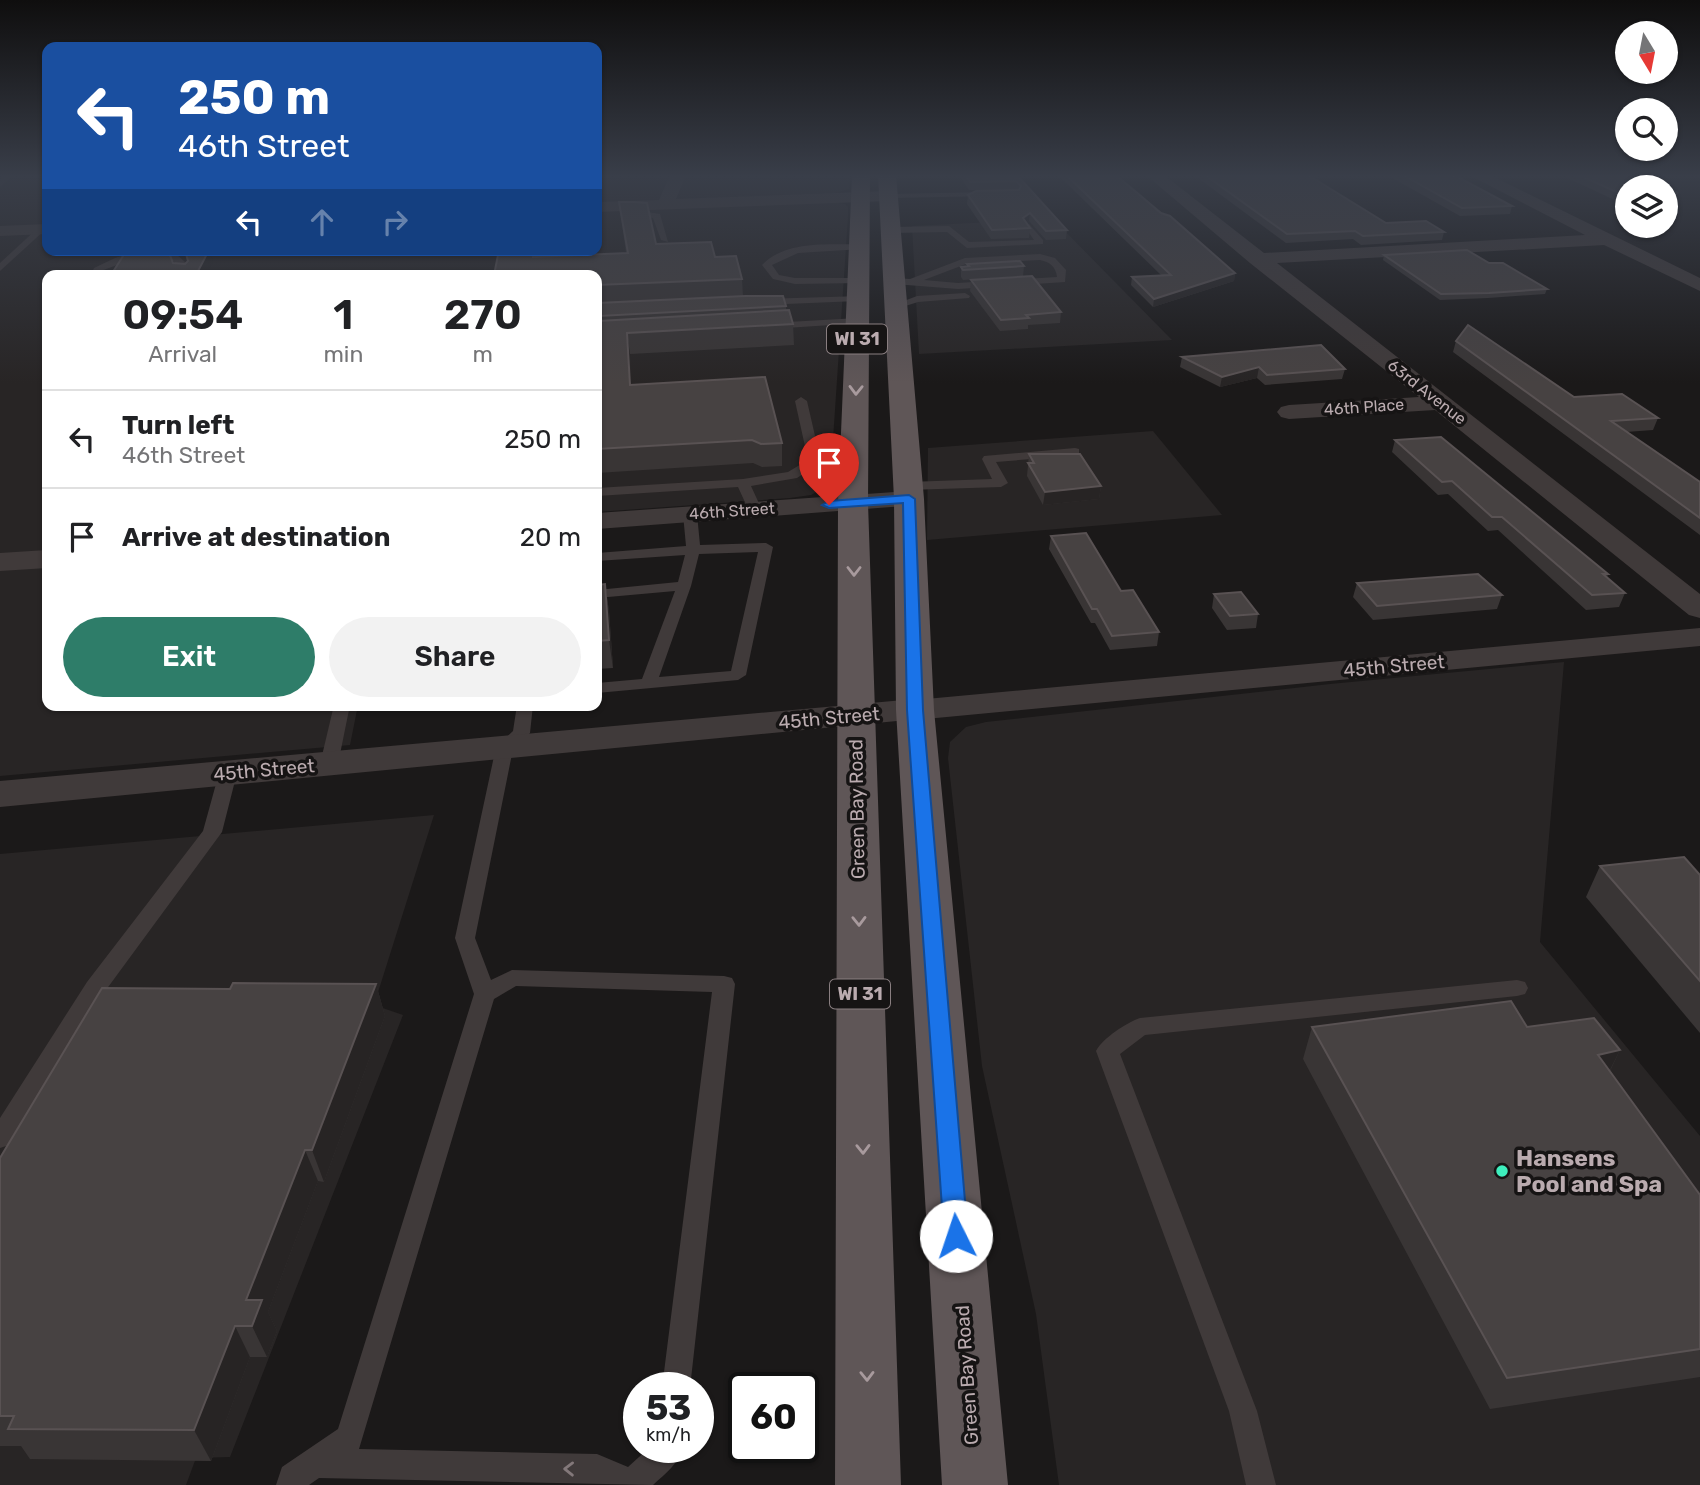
<!DOCTYPE html>
<style>
:root{--surface:#fff;--page:#f2f2f2;--text:#202124;--muted:#757577;--line:#e0e0e0;--accent:#2e7d69}
body{margin:0;font-family:Rubik,sans-serif;background:var(--page);color:var(--text);height:100vh;display:flex;flex-direction:column;font-size:26px;white-space:nowrap}
*{box-sizing:border-box;margin:0}
p{font-size:23px;color:var(--muted)}
.icon{flex:none;width:38px;height:38px;fill:none;stroke:currentColor;stroke-width:2;stroke-linecap:round;stroke-linejoin:round}
.map{position:relative;flex:1;overflow:hidden}
.details{position:absolute;left:42px;top:270px;width:560px;height:441px;display:flex;flex-direction:column;background:var(--surface);border-radius:14px;box-shadow:0 2px 5px #0004}
.details>*{flex:none}
.top-card{position:absolute;left:42px;top:42px;width:560px;height:214px;border-radius:14px;box-shadow:0 2px 5px #0004;background:#1a4fa0;color:#fff;overflow:hidden}
.needle{width:46px;rotate:170deg}
.fabs{position:absolute;left:1615px;top:21px;display:grid;gap:14px}
.fabs a{display:grid;place-items:center;width:63px;height:63px;border-radius:50%;background:var(--surface);box-shadow:0 2px 5px #0004;font-size:35px}
.speed{position:absolute;left:623px;top:1372px;display:flex;gap:14px;font-size:35px;font-weight:700;text-align:center}
.speed>*{display:grid;place-content:center;width:91px;height:91px;border-radius:50%;background:var(--surface);box-shadow:0 2px 5px #0004;line-height:1}
.speed small{font-size:18px;font-weight:400}
.speed .limit{border:4px solid #111;border-radius:10px;background:#fff;color:#111}
.pin{position:absolute;display:grid;place-items:center;width:60px;height:60px;color:#fff;margin:-72px -30px;border-radius:50% 50% 50% 0;rotate:-45deg;box-shadow:0 0 7px #0007}
.pin .icon{rotate:45deg}
.me{position:absolute;width:77px;margin:-38px;rotate:356deg;stroke-linejoin:round;filter:drop-shadow(0 0 5px #0008)}
.turn{display:flex;align-items:center;gap:24px;height:147px;padding:0 21px;font-size:32px}
.turn .icon{width:91px;height:91px;stroke-width:2.5}
.turn b{display:block;font-size:49px;line-height:60px}
.lanes{display:flex;align-items:center;height:66px;padding:0 21px;background:#0003;justify-content:center;gap:35px;direction:ltr}
.lanes .off{opacity:.35}
.eta{display:flex;justify-content:space-evenly;align-items:center;height:119px;text-align:center}
.eta b{font-size:42px;font-weight:600;line-height:49px}
.primary-button{display:flex;gap:14px;margin-top:auto;padding:14px 21px}
.primary-button a{flex:1;height:80px;border-radius:42px;background:var(--accent);color:#fff;font-size:28px;font-weight:600;line-height:80px;text-align:center}
.primary-button a+a{background:var(--page);color:var(--text)}
ul{padding:0;list-style:none}
li{display:flex;align-items:center;gap:21px;height:98px;padding:0 21px;border-top:2px solid var(--line)}
li div{flex:1}
li b{display:block;font-size:26px}
li em{font-style:normal}
.map>svg:first-child{display:block}
.built{fill:#282525}
.lines{fill:none;stroke-linecap:round;stroke-linejoin:round}
.service{fill:#403a3a;fill-rule:evenodd}
.minor{fill:#403a3a;fill-rule:evenodd}
.tertiary{fill:#403a3a;fill-rule:evenodd}
.primary{fill:#5f5657;fill-rule:evenodd}
.wall{fill:#393535}
.shaded-wall{fill:#272424}
.building{fill:#474242;stroke:#595253;stroke-width:2}
.oneway{stroke:#a89a9d}
.oneway2{stroke:#83787a}
.route{fill:#1a73e8;stroke:#114b97;stroke-width:2}
.poi-dot{fill:#3eeebd;stroke:#161414;stroke-width:2.5}
.labels{text-anchor:middle;dominant-baseline:central;stroke-width:7;stroke-linejoin:round;paint-order:stroke}
.far-street-label{font-size:16px;fill:#baabaf;stroke:#161414}
.shield{fill:#161414;stroke:#897e80;stroke-width:2}
.shield-label{font-size:18px;font-weight:bold;fill:#baabaf}
.street-label{font-size:19px;fill:#baabaf;stroke:#161414}
.near-poi-label{font-size:23px;font-weight:bold;fill:#baabaf;stroke:#161414;text-anchor:start}
</style>
<div class="map">
<svg width="1700" height="1485" viewBox="0 0 1700 1485">
<rect width="100%" height="100%" fill="#1b1919"/>
<g class="built">
<polygon points="0,175 47,175 47,250 597,250 597,211 824,201 845,204 848,207 848,217 830,484 811,495 790,498 597,512 597,275 47,275 47,705 358,705 350,745 0,776"/>
<polygon points="597,175 850,175 849,189 835,193 597,203"/>
<polygon points="1053,219 1172,340 919,354 912,226"/>
<polygon points="1153,431 1222,515 927,540 928,448"/>
<polygon points="1564,662 1540,942 1700,1136 1700,1485 1059,1485 1036,1314 982,1066 948,758 950,742 966,727 986,722 1330,684"/>
<polygon points="434,815 374,1005 403,1015 230,1457 196,1458 186,1485 0,1485 0,854"/>
</g>
<g class="lines">
<g class="service">
<polygon points="4,175 13,175 0,187 0,180"/>
<polygon points="990,192 993,196 888,198 884,196 888,194"/>
<polygon points="628,209 660,214 668,242 661,240 653,218 625,214"/>
<polygon points="1029,224 1043,240 1043,244 967,248 947,232 891,233 887,230 891,227 949,226 969,242 1034,240 1025,227"/>
<polygon points="39,227 46,229 0,271 0,263"/>
<path d="M 859,244 L 862,245 L 862,249 L 798,253 L 772,265 L 779,275 L 795,278 L 862,278 L 864,280 L 859,283 L 795,284 L 773,279 L 762,265 C 786,240 827,245 859,244 Z"/>
<polygon points="142,250 157,250 101,271 101,275 91,275 94,268 115,258"/>
<polygon points="162,250 172,250 186,263 189,275 179,275 178,266"/>
<path d="M 1040,254 L 1055,258 L 1066,270 L 1065,282 L 958,289 L 894,284 L 889,281 L 894,278 L 910,279 L 965,258 ZM 1040,260 C 1050,262 1056,267 1057,277 L 958,283 L 924,280 L 966,264 Z"/>
<polygon points="965,293 970,296 969,298 918,302 896,309 891,306 917,296"/>
<polygon points="862,296 862,300 858,301 760,305 755,302 760,299"/>
<polygon points="858,318 862,319 862,323 770,329 765,326 770,323"/>
<polygon points="801,397 807,401 821,462 797,478 751,486 762,510 760,513 750,513 738,487 597,496 597,488 743,479 788,472 808,460 795,401"/>
<polygon points="1075,448 1079,449 1079,455 996,462 1008,483 1001,487 908,490 901,486 908,482 992,479 982,459 984,456"/>
<path d="M 690,510 L 697,514 L 700,545 L 766,543 L 773,547 L 746,675 L 738,680 L 597,693 L 597,683 L 642,679 L 675,591 L 597,598 L 597,590 L 678,582 L 685,555 L 597,561 L 597,553 L 686,546 L 683,514 ZM 758,552 L 731,671 L 659,677 L 691,586 L 699,554 Z"/>
<polygon points="334,705 350,705 338,764 329,769 320,764"/>
<polygon points="415,705 413,709 395,711 387,706"/>
<path d="M 517,705 L 533,705 L 530,733 L 513,749 L 475,938 L 491,980 L 512,970 L 724,976 L 732,978 L 735,984 L 690,1388 L 662,1388 L 712,992 L 516,986 L 494,999 L 359,1449 L 597,1454 L 628,1467 L 650,1447 L 684,1447 C 678,1464 666,1473 653,1485 L 319,1478 L 309,1485 L 276,1485 L 282,1467 L 338,1429 L 474,994 L 455,938 L 496,747 L 513,731 Z"/>
<polygon points="228,767 237,773 222,832 103,994 9,1145 0,1148 0,1118 87,982 203,831 219,773"/>
<path d="M 1517,980 L 1525,982 L 1528,988 L 1525,994 L 1517,996 L 1145,1035 L 1120,1054 L 1257,1411 L 1276,1485 L 1246,1485 L 1229,1411 L 1096,1051 C 1103,1038 1126,1023 1140,1018 Z"/>
</g>
<g class="minor">
<polygon points="670,175 686,175 676,199 888,191 896,196 888,201 597,212 597,202 659,200"/>
<polygon points="1146,175 1164,175 1264,253 1585,235 1469,175 1490,175 1700,278 1700,291 1604,245 1277,263 1700,594 1700,618 1689,615 1435,410 1289,419 1281,417 1277,412 1281,407 1289,405 1419,397 1250,263"/>
<polygon points="47,224 47,234 0,236 0,226"/>
<polygon points="909,491 918,493 922,499 918,505 597,529 597,513"/>
<polygon points="47,550 47,568 0,571 0,553"/>
<polygon points="1700,628 1700,646 915,720 903,717 898,710 903,703 915,700"/>
</g>
<polygon class="tertiary" points="915,699 928,702 934,710 928,718 0,807 0,781"/>
<g class="primary">
<polygon points="852,175 870,175 868,503 901,1485 835,1485 838,503"/>
<polygon points="878,175 896,175 924,499 934,710 1008,1485 942,1485 896,710 894,499"/>
</g>
</g>
<g class="wall">
<polygon points="960,175 1017,175 1067,230 1066,239 1046,240 1029,221 1027,223 1030,228 1029,238 991,239 967,204 968,195 1016,190 969,190 960,177"/>
<polygon points="1058,175 1116,175 1235,273 1234,281 1153,307 1131,285 1132,277 1161,275"/>
<polygon points="1194,175 1364,175 1311,177 1386,223 1444,232 1442,240 1361,245 1353,239 1286,243"/>
<polygon points="1387,175 1447,175 1512,206 1510,214 1460,216"/>
<polygon points="1561,175 1638,175 1628,187 1628,202 1621,203"/>
<polygon points="1666,188 1678,193 1675,200 1666,201"/>
<polygon points="619,202 656,244 715,257 742,279 743,296 786,306 786,310 793,324 794,345 630,354 631,385 782,443 782,466 762,467 753,463 597,473 597,344 601,343 598,303 598,298 597,298 597,275 494,275 535,250 535,257 626,253"/>
<polygon points="1384,255 1489,263 1547,289 1545,294 1488,298 1440,300 1383,260"/>
<polygon points="967,264 1024,266 1023,276 963,280 961,277 961,267 967,267"/>
<polygon points="971,280 1061,312 1060,323 1028,325 1028,329 1000,331 970,291"/>
<polygon points="1456,341 1574,397 1658,418 1653,430 1626,432 1700,482 1700,535 1453,352"/>
<polygon points="1182,357 1345,369 1342,379 1265,385 1257,378 1220,387 1180,367"/>
<polygon points="1395,440 1608,574 1607,578 1625,593 1619,607 1586,610 1498,530 1488,531 1448,494 1438,495 1392,452"/>
<polygon points="1029,454 1101,486 1099,499 1043,505 1027,476"/>
<polygon points="1051,536 1121,591 1159,632 1157,646 1110,650 1095,623 1091,623 1049,549"/>
<polygon points="1357,583 1502,595 1497,609 1373,620 1353,597"/>
<polygon points="605,584 609,611 613,668 597,669 597,585"/>
<polygon points="1214,594 1258,614 1256,628 1227,630 1212,608"/>
<polygon points="1600,866 1700,875 1700,1033 1586,897"/>
<polygon points="376,984 385,1016 324,1182 318,1181 268,1312 277,1331 267,1357 250,1357 211,1461 30,1459 21,1446 0,1446 0,1158 230,989"/>
<polygon points="1312,1027 1527,1027 1620,1050 1610,1071 1700,1195 1700,1377 1490,1409 1303,1059"/>
</g>
<g class="shaded-wall">
<polygon points="1030,213 1029,221 1022,227 1023,218"/>
<polygon points="209,250 210,250 213,261 207,275 196,275"/>
<polygon points="1235,273 1234,281 1153,307 1154,299"/>
<polygon points="627,333 630,354 632,407 630,385"/>
<polygon points="1259,367 1257,378 1220,387 1222,377"/>
<polygon points="1101,486 1099,499 1043,505 1045,492"/>
<polygon points="605,584 609,611 613,668 609,640"/>
<polygon points="376,984 385,1016 324,1182 312,1150"/>
<polygon points="1620,1050 1604,1082 1598,1055"/>
<polygon points="305,1150 318,1181 268,1312 277,1331 267,1357 252,1326 246,1300"/>
<polygon points="235,1326 250,1357 211,1461 194,1430"/>
</g>
<g class="building">
<polygon points="965,175 1017,175 1067,230 1046,231 1030,213 1023,218 1030,228 992,230 968,195 976,191 1019,190 1021,186 1016,181 970,182"/>
<polygon points="1066,175 1116,175 1161,213 1170,216 1235,273 1154,299 1132,277 1171,275"/>
<polygon points="1205,175 1308,175 1386,223 1426,221 1444,232 1363,236 1355,231 1287,234"/>
<polygon points="1403,175 1447,175 1451,177 1458,177 1512,206 1462,208"/>
<polygon points="1579,175 1638,175 1665,187 1628,187 1628,195 1623,195"/>
<polygon points="1666,188 1678,193 1666,193"/>
<polygon points="619,202 634,202 647,203 656,244 711,242 715,257 736,256 742,279 597,285 597,275 494,275 499,250 533,250 533,257 628,253"/>
<polygon points="168,250 173,263 185,264 188,261 185,250 209,250 196,275 111,275 125,253"/>
<polygon points="1467,250 1489,263 1503,263 1547,289 1489,293 1441,294 1384,255"/>
<polygon points="1020,261 1024,266 963,270 961,267 969,266 967,264"/>
<polygon points="1032,276 1061,312 1026,315 1029,318 1001,320 971,280"/>
<polygon points="745,296 783,296 786,306 599,316 598,303"/>
<polygon points="789,310 793,324 627,333 630,385 765,377 782,443 761,444 752,440 597,449 597,344 601,343 599,321"/>
<polygon points="1468,325 1574,397 1622,394 1658,418 1611,421 1700,482 1700,518 1456,341"/>
<polygon points="1321,345 1345,369 1267,375 1259,367 1222,377 1182,357"/>
<polygon points="1441,437 1608,574 1603,574 1625,593 1592,595 1502,517 1492,517 1452,481 1442,482 1395,440"/>
<polygon points="1029,454 1080,454 1101,486 1045,492 1028,463 1034,463"/>
<polygon points="1086,533 1121,591 1133,590 1159,632 1112,636 1097,609 1092,609 1051,536"/>
<polygon points="1478,574 1502,595 1377,606 1357,583"/>
<polygon points="605,584 609,640 597,641 597,585"/>
<polygon points="1241,592 1258,614 1230,616 1214,594"/>
<polygon points="1684,857 1700,875 1700,981 1600,866"/>
<polygon points="233,983 376,984 312,1150 305,1150 246,1300 262,1300 252,1326 235,1326 194,1430 8,1429 14,1416 0,1416 0,1158 102,988 230,989"/>
<polygon points="1511,1001 1527,1027 1594,1018 1620,1050 1598,1055 1700,1195 1700,1349 1507,1378 1312,1027"/>
</g>
<defs><path id="oneway-chevron" d="M-2-3.5L2.5 0L-2 3.5" fill="none" stroke-width="1.6" stroke-linecap="round" stroke-linejoin="round" transform="scale(1.75)"/></defs>
<g class="oneway">
<use href="#oneway-chevron" transform="translate(856 390) rotate(91)"/>
<use href="#oneway-chevron" transform="translate(854 571) rotate(90)"/>
<use href="#oneway-chevron" transform="translate(859 921) rotate(89)"/>
<use href="#oneway-chevron" transform="translate(863 1149) rotate(89)"/>
<use href="#oneway-chevron" transform="translate(867 1376) rotate(89)"/>
</g>
<use class="oneway2" href="#oneway-chevron" transform="translate(569 1469) rotate(-179)"/>
<linearGradient id="sky" x2="0" y2="1"><stop stop-color="#0f0e0e"/><stop offset="0.46" stop-color="#393e49"/><stop offset="1" stop-color="#393e49" stop-opacity="0"/></linearGradient>
<rect width="1700" height="383" fill="url(#sky)"/>
<polygon class="route" points="909,495 915,499 923,710 968,1236 964,1243 956,1246 948,1243 944,1236 907,710 903,503 829,508 822,505 829,501"/>
<circle class="poi-dot" cx="1502" cy="1171" r="7"/>
<g class="labels">
<g class="far-street-label">
<text transform="translate(1427 392) rotate(38)">63rd Avenue</text>
<text transform="translate(1364 407) rotate(-4)">46th Place</text>
<text transform="translate(732 511) rotate(-4)">46th Street</text>
</g>
<g class="shield">
<rect x="827" y="324.5" width="60" height="29" rx="5"/>
<rect x="830" y="979.5" width="60" height="29" rx="5"/>
</g>
<g class="shield-label">
<text x="857" y="339">WI 31</text>
<text x="860" y="994">WI 31</text>
</g>
<g class="street-label">
<text transform="translate(1394 666) rotate(-5)">45th Street</text>
<text transform="translate(829 718) rotate(-5)">45th Street</text>
<text transform="translate(264 770) rotate(-5)">45th Street</text>
<text transform="translate(857 809) rotate(-91)">Green Bay Road</text>
<text transform="translate(967 1375) rotate(-94)">Green Bay Road</text>
</g>
<g class="near-poi-label">
<text x="1516" y="1158">Hansens<tspan x="1516" dy="26">Pool and Spa</tspan></text>
</g>
</g>
</svg>
<div class="fabs">
<a><svg class="needle" viewBox="-14 -14 28 28"><path d="M0-13l5 13h-10z" fill="#e53935"/><path d="M0 13l5-13h-10z" fill="#757577"/></svg></a>
<a><svg class="icon" aria-label="search" viewBox="0 0 24 24"><circle cx="10" cy="10" r="6"/><path d="M15 15l6 6"/></svg></a>
<a><svg class="icon" aria-label="layers" viewBox="0 0 24 24"><path d="M12 4l9 5-9 5-9-5zM3 14l9 5 9-5"/></svg></a>
</div>
<div class="speed"><div>53<small>km/h</small></div><div class="limit">60</div></div>
<div class="pin" style="left:829px;top:505px;background:#d93025"><svg class="icon" aria-label="arrive" viewBox="0 0 24 24"><path d="M6 21V4h12l-3 4 3 4H6"/></svg></div>
<svg class="me" style="left:956px;top:1236px" viewBox="-20 -20 40 40"><circle r="19" fill="#fff"/><path d="M0-13L10 11 0 6-10 11z" fill="#1a73e8"/></svg>
<div class="top-card">
<div class="turn"><svg class="icon" aria-label="left" viewBox="0 0 24 24"><path d="M17 20v-9H6M10 6l-5 5 5 5"/></svg><div><b>250 m</b>46th Street</div></div>
<div class="lanes"><svg class="icon" aria-label="left" viewBox="0 0 24 24"><path d="M17 20v-9H6M10 6l-5 5 5 5"/></svg><svg class="icon off" aria-label="ahead" viewBox="0 0 24 24"><path d="M12 20V5M6 11l6-6 6 6"/></svg><svg class="icon off" aria-label="right" viewBox="0 0 24 24"><path d="M7 20v-9h11M14 6l5 5-5 5"/></svg></div>
</div>
<section class="details">
<div class="eta">
<div><b>09:54</b><p>Arrival</p></div>
<div><b>1</b><p>min</p></div>
<div><b>270</b><p>m</p></div>
</div>
<ul>
<li><svg class="icon" aria-label="left" viewBox="0 0 24 24"><path d="M17 20v-9H6M10 6l-5 5 5 5"/></svg><div><b>Turn left</b><p>46th Street</p></div><em>250 m</em></li>
<li><svg class="icon" aria-label="arrive" viewBox="0 0 24 24"><path d="M6 21V4h12l-3 4 3 4H6"/></svg><div><b>Arrive at destination</b></div><em>20 m</em></li>
</ul>
<div class="primary-button"><a>Exit</a><a>Share</a></div>
</section>
</div>
